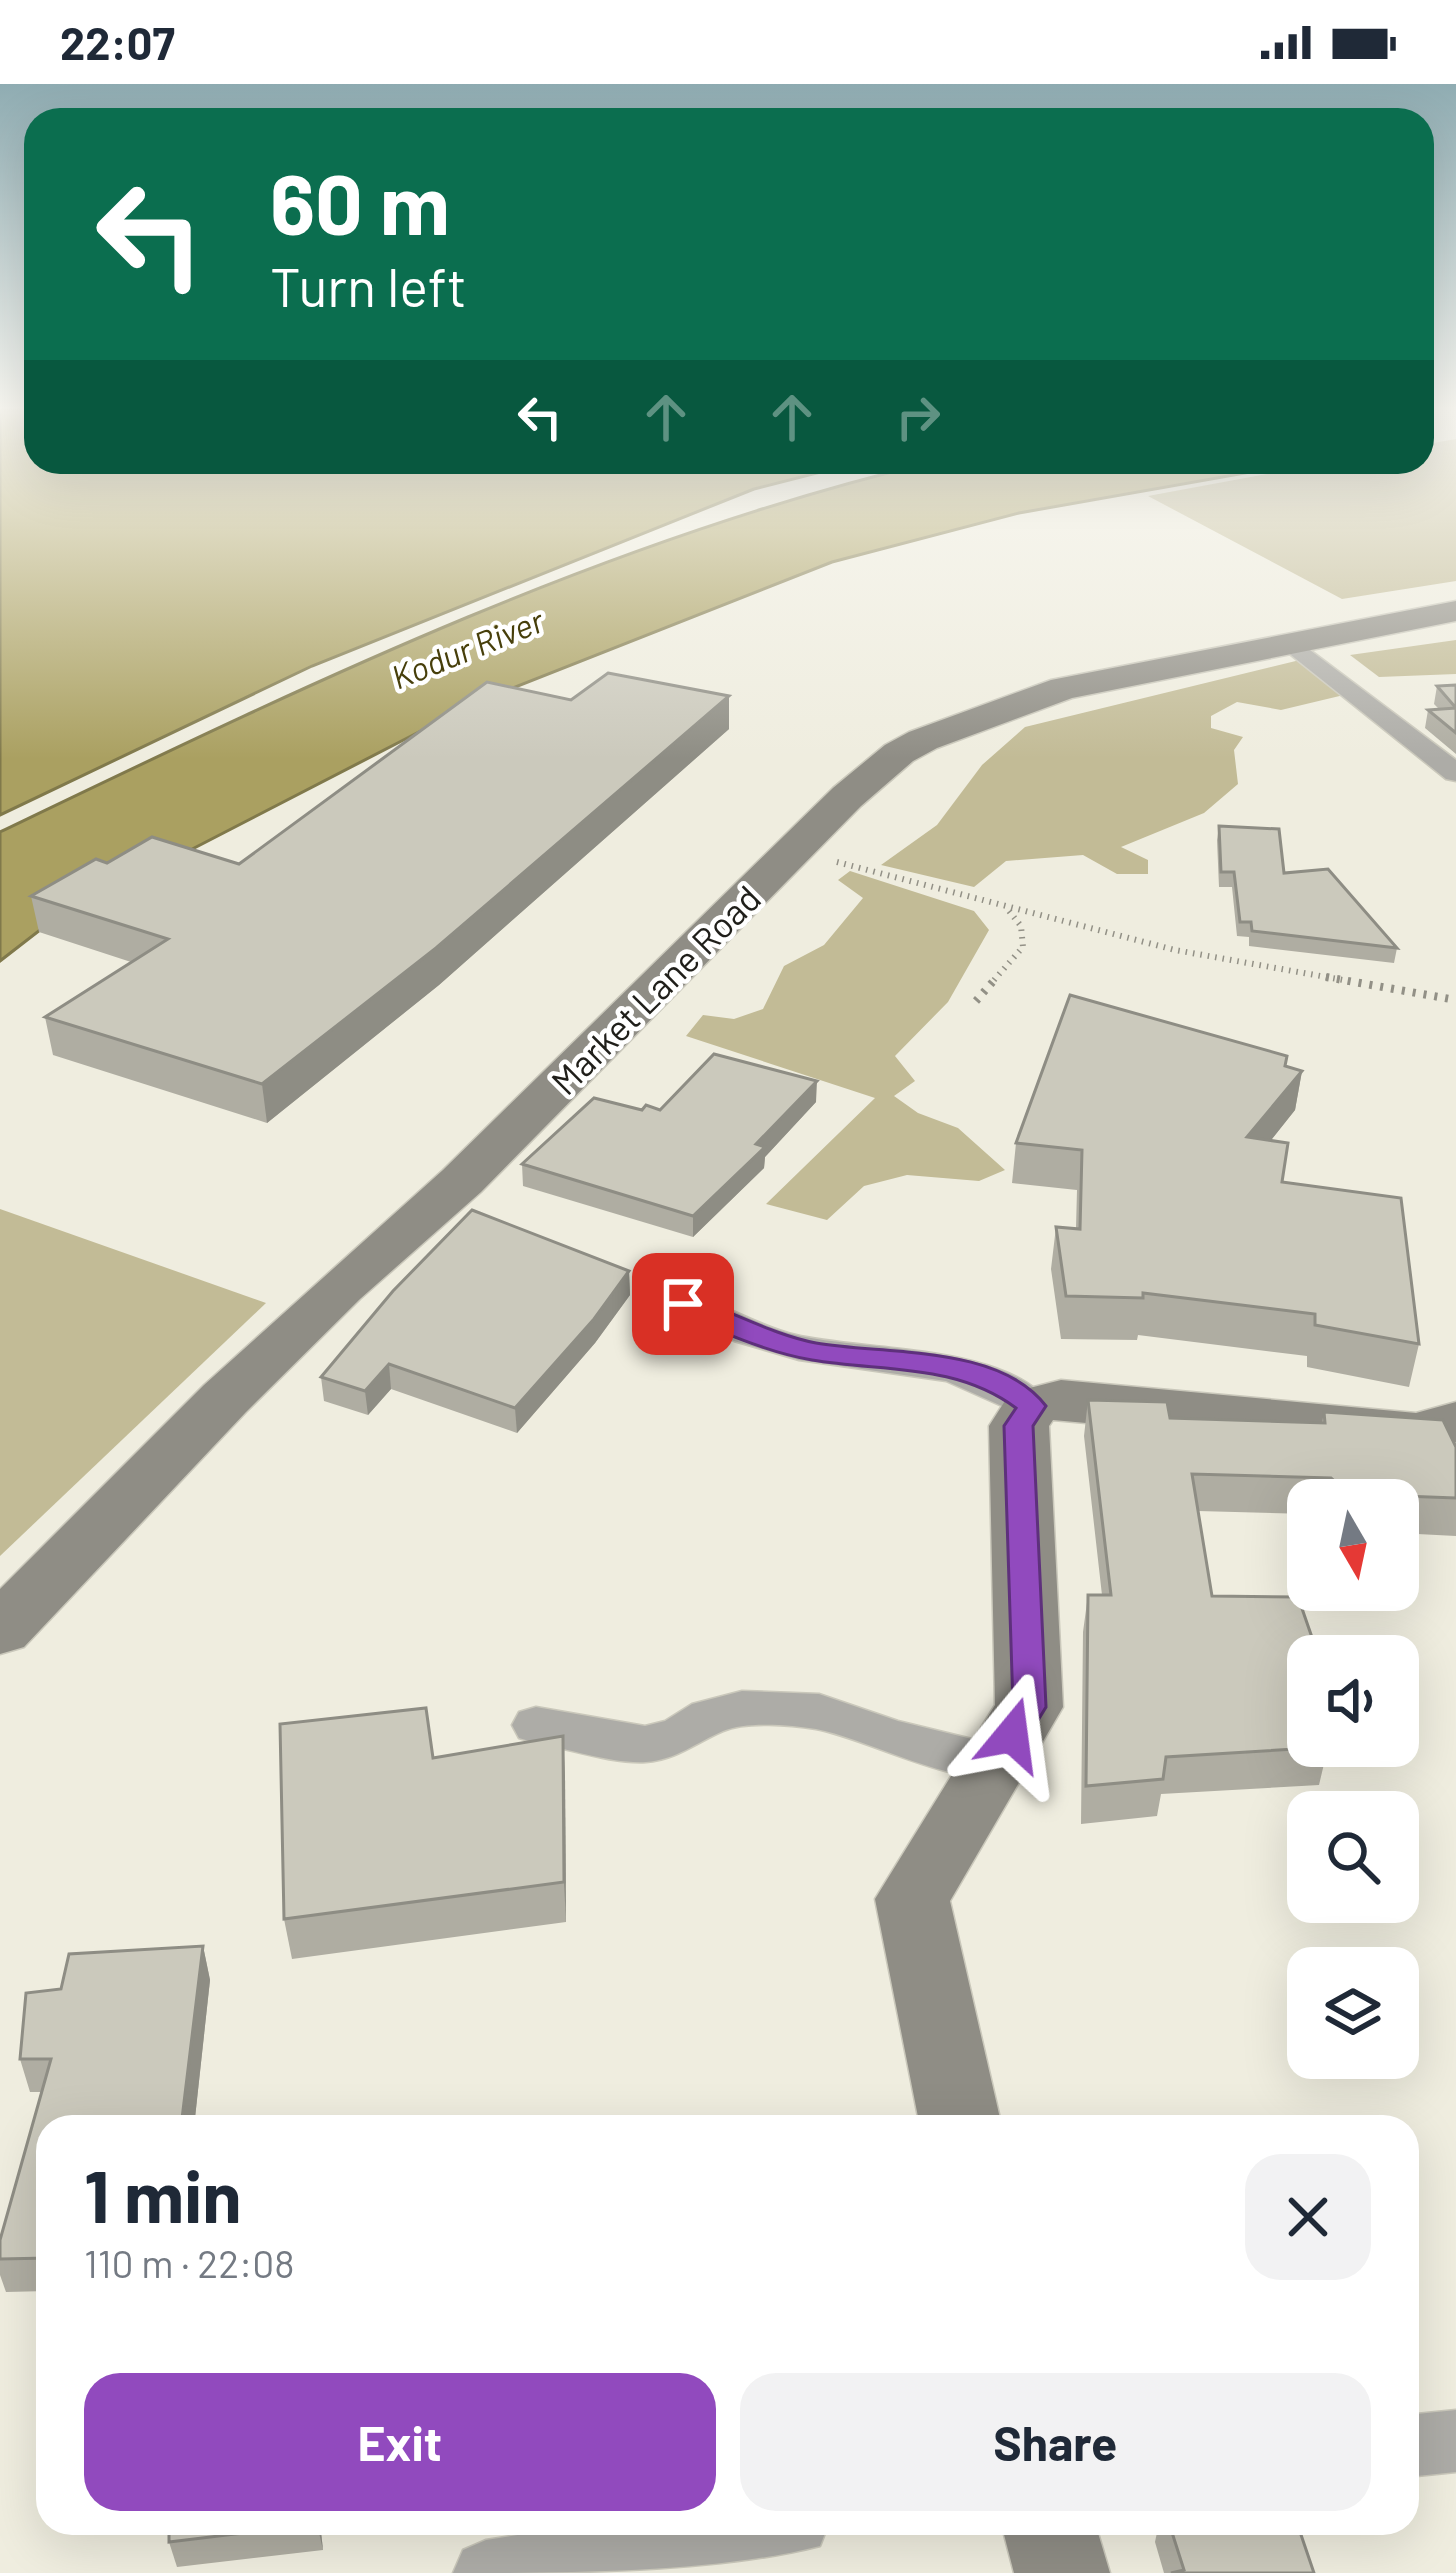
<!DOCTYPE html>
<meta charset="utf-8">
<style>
:root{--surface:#fff;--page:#f2f2f3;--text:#1f2937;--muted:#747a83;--accent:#914abe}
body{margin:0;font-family:Barlow,sans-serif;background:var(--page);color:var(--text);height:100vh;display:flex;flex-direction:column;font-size:45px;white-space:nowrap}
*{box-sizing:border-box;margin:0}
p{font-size:39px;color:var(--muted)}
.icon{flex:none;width:66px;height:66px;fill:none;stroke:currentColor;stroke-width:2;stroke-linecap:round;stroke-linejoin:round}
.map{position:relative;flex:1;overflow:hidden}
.panel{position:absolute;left:36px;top:2031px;width:1383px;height:420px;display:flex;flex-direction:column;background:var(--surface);border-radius:36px;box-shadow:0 12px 48px #0002}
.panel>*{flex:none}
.top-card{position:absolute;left:24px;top:24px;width:1410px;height:366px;border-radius:36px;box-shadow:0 12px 48px #0002;background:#0b6e4f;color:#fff;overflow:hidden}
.needle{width:78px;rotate:171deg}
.fabs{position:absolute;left:1287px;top:1395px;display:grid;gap:24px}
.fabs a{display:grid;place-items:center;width:132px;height:132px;border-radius:24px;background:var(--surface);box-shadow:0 12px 48px #0002;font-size:60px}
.pin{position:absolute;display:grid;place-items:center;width:102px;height:102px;color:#fff;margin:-51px;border-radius:24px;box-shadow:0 6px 18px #0006}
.me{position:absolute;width:132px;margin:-66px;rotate:16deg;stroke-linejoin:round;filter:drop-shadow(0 0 9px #0008)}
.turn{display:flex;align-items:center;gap:42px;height:252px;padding:0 48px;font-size:54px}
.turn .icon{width:156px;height:156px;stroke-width:2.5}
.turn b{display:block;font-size:84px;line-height:102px}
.lanes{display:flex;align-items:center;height:114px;padding:0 48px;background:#0003;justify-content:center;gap:60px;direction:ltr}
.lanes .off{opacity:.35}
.round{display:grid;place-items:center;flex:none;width:126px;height:126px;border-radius:36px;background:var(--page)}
.overview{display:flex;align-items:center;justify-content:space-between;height:204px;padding:0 48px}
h1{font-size:72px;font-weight:700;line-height:90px}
.cta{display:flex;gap:24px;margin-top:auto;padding:24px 48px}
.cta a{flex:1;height:138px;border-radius:36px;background:var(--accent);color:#fff;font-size:48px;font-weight:700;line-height:138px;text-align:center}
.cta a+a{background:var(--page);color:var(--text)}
.status{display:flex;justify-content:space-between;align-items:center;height:84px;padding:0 60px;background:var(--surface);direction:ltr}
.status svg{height:33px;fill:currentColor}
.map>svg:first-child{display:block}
.green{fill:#c2bb96}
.water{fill:#aaa061;stroke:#80794b;stroke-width:3}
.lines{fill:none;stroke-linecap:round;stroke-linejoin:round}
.minor-casing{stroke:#cac8bb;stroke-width:3}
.secondary-casing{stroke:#cac8bb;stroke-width:3}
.path-far1{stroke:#929086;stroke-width:6;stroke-dasharray:1.5 6;stroke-linecap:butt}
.path{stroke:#929086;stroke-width:8;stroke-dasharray:3 8;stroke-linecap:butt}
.minor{fill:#adaca7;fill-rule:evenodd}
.secondary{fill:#8f8d85;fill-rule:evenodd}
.wall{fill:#afada2}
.shaded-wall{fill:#8e8d84}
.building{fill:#cbc9bc;stroke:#8e8d84;stroke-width:3}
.route{fill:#914abe;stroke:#5e307c;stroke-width:3}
.labels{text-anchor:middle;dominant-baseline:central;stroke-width:9;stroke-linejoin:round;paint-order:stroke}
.far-water-label{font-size:33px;font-style:italic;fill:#473f0b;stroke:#fff}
.street-label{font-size:36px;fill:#1f1e19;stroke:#fff}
</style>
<div class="status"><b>22:07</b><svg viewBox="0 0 49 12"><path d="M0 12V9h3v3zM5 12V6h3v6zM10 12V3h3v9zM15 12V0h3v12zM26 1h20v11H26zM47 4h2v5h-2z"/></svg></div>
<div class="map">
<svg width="1456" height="2489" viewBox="0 0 1456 2489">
<rect width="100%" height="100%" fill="#efeddf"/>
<g class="green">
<polygon points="1456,355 1456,497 1342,515 1148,412 1331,378 1422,378 1422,361"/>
<polygon points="1456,556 1456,590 1379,593 1350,571"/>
<polygon points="1304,575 1348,610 1281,626 1237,618 1211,632 1211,644 1243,653 1234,666 1238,700 1204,729 1121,763 1148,776 1148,790 1117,790 1083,771 1006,777 974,803 881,781 937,741 982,681 1025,643"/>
<polygon points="850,787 974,827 989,846 948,918 895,972 915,997 894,1012 918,1029 958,1044 1005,1086 979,1097 907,1091 864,1102 827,1136 766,1120 875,1014 686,952 703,931 734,935 763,925 784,882 824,861 863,814 838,796"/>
<polygon points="0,1125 266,1219 0,1472"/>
</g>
<g class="water">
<polygon points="0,326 36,326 36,378 860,378 754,405 312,582 0,731"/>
<path d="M 932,378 L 1307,378 L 1019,429 L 832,478 L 477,618 L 49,839 L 0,877 L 0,748 C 302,603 604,456 932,378 Z"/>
</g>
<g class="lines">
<defs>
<g id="minor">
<polygon points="1290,551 1456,676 1456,697 1446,695 1281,563 1281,553"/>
<path d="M 683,1208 C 722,1218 757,1242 796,1251 C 862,1267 1011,1260 1051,1322 L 1045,1331 L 1031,1335 L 946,1297 L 799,1276 L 734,1257 L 669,1228 L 664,1220 L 669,1212 Z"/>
<path d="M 742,1607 L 819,1610 L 898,1637 L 1013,1665 L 1020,1678 L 1013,1691 C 961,1707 869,1655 816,1645 C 791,1641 747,1637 723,1647 C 697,1658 676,1676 646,1678 C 612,1680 570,1665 536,1659 L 519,1654 L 512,1641 L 519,1628 L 536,1623 L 645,1642 L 665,1637 L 692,1620 Z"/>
<polygon points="1456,2326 1456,2388 1407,2393 1407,2331"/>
<path d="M 594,2439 L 829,2439 L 820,2462 C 714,2489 567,2489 453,2489 L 463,2466 L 486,2456 Z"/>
</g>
<g id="secondary">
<polygon points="1456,517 1456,537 1072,614 937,664 913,677 861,722 481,1108 360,1215 246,1328 24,1563 0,1570 0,1505 204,1301 443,1086 833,704 885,661 909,648 1051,596"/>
<polygon points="1061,1296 1416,1329 1456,1318 1456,1358 1418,1369 1053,1336 1049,1342 1063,1623 950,1817 1002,2043 920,2043 875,1815 995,1621 989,1342 1010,1309"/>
<polygon points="1001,2439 1095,2439 1110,2489 1014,2489"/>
</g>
</defs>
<use href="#minor" class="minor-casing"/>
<use href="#secondary" class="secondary-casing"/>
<g class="path-far1">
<polyline points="837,778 1175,866 1343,896"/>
<polyline points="994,896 1023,863 1021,842 1009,827"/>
</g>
<g class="path">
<polyline points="1326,893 1456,916"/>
<polyline points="976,917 997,893"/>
</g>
<use href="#minor" class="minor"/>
<use href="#secondary" class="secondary"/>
</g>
<g class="wall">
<polygon points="1456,601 1456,670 1425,644 1428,626 1439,625 1434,620 1437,602"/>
<polygon points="571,616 729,645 439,901 267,1039 53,971 45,933 131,878 39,848 31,812 107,779 239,780"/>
<polygon points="1219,742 1284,789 1397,864 1394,879 1249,862 1249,853 1237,852 1232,803 1219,803 1217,756"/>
<polygon points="1286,982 1302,987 1295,1026 1271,1056 1282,1098 1419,1260 1409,1303 1307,1283 1307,1272 1138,1251 1137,1256 1061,1255 1051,1185 1056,1143 1076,1144 1077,1106 1012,1099 1016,1059"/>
<polygon points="816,1018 765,1073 764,1084 693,1153 523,1102 522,1080 642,1026"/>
<polygon points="629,1187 630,1211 595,1259 517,1349 391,1305 368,1331 324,1317 321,1293"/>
<polygon points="1088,1316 1170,1334 1322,1339 1324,1328 1456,1363 1456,1452 1398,1449 1398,1416 1308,1416 1308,1430 1198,1427 1212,1512 1308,1572 1308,1662 1328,1663 1319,1701 1161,1710 1157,1732 1081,1740 1083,1548 1088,1511 1102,1511 1084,1352"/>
<polygon points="433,1674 565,1692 566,1838 292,1875 284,1835"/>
<polygon points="203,1862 210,1896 194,2043 48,2043 48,2207 6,2208 0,2191 0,2156 42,2008 30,2008 20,1975 61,1905"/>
<polygon points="169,2439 320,2439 323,2466 177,2483 169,2458"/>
<polygon points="1159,2439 1169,2439 1314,2489 1164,2489 1155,2458"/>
</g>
<g class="shaded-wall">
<polygon points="729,612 729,645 439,901 267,1039 262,1000"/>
<polygon points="1302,987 1295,1026 1241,1094 1247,1053"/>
<polygon points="817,997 816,1018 765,1073 764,1084 693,1153 693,1132 756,1060"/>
<polygon points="629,1187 630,1211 595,1259 517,1349 515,1324"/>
<polygon points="389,1280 391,1305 368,1331 365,1307"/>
<polygon points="563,1652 565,1692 566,1838 564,1798"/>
<polygon points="203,1862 210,1896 194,2043 181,2043"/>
<polygon points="317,2439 320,2439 323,2466 317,2440"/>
</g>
<g class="building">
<polygon points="608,589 729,612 436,864 262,1000 45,933 168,855 31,812 96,775 107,779 152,753 239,780 487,598 571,616"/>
<polygon points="1456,601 1456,649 1428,626 1456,624 1437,602"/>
<polygon points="1219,742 1279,745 1284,789 1328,785 1397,864 1252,847 1251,838 1240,838 1234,788 1221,788"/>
<polygon points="1070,911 1287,972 1285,982 1302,987 1247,1053 1288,1059 1282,1098 1401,1114 1419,1260 1315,1241 1315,1230 1143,1209 1143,1214 1066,1212 1056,1143 1080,1145 1082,1066 1016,1059"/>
<polygon points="714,970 817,997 756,1060 765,1063 693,1132 522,1080 594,1014 642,1026 646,1021 660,1026"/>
<polygon points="472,1126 629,1187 594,1235 515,1324 389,1280 365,1307 321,1293 393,1207"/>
<polygon points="1088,1316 1167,1318 1170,1334 1325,1339 1324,1328 1443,1336 1456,1363 1456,1414 1349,1410 1331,1394 1192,1390 1212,1512 1298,1513 1315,1562 1343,1564 1344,1572 1308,1572 1308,1662 1328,1663 1166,1673 1163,1695 1086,1702 1088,1511 1111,1511"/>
<polygon points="426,1624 433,1674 563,1652 564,1798 284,1835 280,1640"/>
<polygon points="203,1862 181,2043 48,2043 48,2174 0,2175 0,2156 51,1975 20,1975 26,1909 61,1905 69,1870"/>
<polygon points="169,2439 317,2439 317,2440 169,2458"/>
<polygon points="1169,2439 1297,2439 1314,2489 1171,2489 1184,2486"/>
</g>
<linearGradient id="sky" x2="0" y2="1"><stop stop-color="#8facb2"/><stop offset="0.48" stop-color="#f8f7f1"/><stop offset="1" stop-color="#f8f7f1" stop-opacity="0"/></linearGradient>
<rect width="1456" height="675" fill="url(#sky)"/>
<path class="route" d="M 683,1212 C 728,1224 769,1250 816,1259 C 884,1271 999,1260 1046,1322 L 1033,1342 L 1046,1623 L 1024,1659 L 1012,1663 L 1001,1659 L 996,1651 L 1013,1622 L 1004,1342 L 1016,1324 C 955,1279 884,1288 812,1276 C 765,1268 717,1246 673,1226 L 669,1220 Z"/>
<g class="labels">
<g class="far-water-label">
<text transform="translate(467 564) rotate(-22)">Kodur River</text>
</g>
<g class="street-label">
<text transform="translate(655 905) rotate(-45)">Market Lane Road</text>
</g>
</g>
</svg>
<div class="fabs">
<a><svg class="needle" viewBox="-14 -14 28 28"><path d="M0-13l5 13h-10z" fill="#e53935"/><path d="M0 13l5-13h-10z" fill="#747a83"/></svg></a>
<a><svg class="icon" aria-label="sound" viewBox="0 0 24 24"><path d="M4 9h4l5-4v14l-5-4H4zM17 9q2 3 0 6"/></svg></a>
<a><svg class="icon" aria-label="search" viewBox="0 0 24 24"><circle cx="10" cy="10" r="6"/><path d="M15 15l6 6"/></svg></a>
<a><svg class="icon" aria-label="layers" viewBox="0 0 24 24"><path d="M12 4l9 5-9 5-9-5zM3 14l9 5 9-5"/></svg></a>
</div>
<div class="pin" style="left:683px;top:1220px;background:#d93025"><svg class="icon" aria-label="arrive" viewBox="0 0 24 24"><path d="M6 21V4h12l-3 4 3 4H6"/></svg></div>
<svg class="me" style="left:1012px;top:1651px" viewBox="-20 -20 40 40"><path d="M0-17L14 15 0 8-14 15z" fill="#914abe" stroke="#fff" stroke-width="4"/></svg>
<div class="top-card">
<div class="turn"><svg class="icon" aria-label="left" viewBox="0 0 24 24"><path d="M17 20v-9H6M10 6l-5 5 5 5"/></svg><div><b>60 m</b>Turn left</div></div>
<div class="lanes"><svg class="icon" aria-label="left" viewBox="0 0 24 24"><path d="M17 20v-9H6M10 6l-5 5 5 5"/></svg><svg class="icon off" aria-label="ahead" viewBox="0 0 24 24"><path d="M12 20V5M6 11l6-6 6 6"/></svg><svg class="icon off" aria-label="ahead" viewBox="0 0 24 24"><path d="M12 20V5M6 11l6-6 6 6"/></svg><svg class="icon off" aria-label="right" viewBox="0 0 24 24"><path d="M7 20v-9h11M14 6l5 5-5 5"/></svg></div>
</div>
<section class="panel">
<div class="overview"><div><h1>1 min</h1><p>110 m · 22:08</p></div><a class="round"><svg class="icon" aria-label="close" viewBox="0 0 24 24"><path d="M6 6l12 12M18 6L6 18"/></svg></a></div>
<div class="cta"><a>Exit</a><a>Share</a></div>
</section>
</div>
